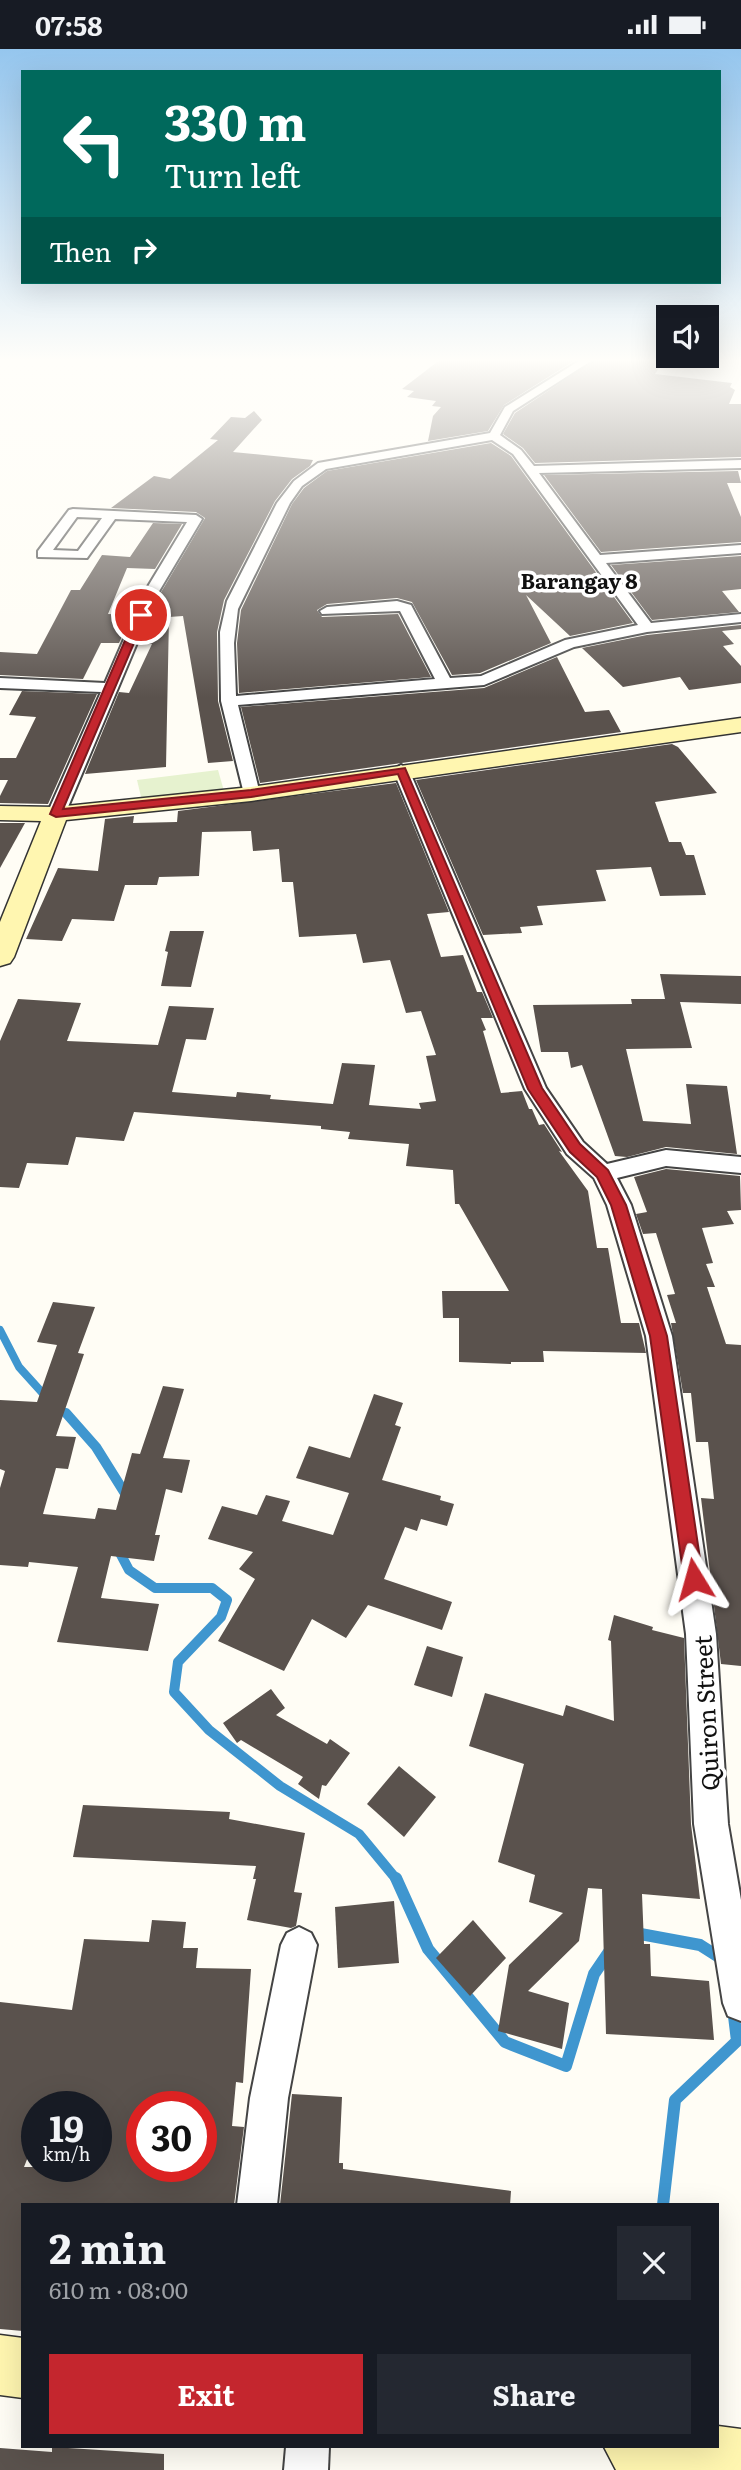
<!DOCTYPE html>
<meta charset="utf-8">
<style>
:root{--surface:#171b24;--page:#242831;--text:#f1f3f6;--muted:#9ea1a6;--accent:#c4262e}
body{margin:0;font-family:Literata,serif;background:var(--page);color:var(--text);height:100vh;display:flex;flex-direction:column;font-size:26px;white-space:nowrap}
*{box-sizing:border-box;margin:0}
p{font-size:23px;color:var(--muted)}
.icon{flex:none;width:38px;height:38px;fill:none;stroke:currentColor;stroke-width:2;stroke-linecap:round;stroke-linejoin:round}
.map{position:relative;flex:1;overflow:hidden}
.drawer{position:absolute;left:21px;top:2154px;width:698px;height:245px;display:flex;flex-direction:column;background:var(--surface);border-radius:0px;box-shadow:0 7px 28px #0002}
.drawer>*{flex:none}
.banner{position:absolute;left:21px;top:21px;width:700px;height:214px;border-radius:0px;box-shadow:0 7px 28px #0002;background:#00695c;color:#fff;overflow:hidden}
.fabs{position:absolute;left:656px;top:256px;display:grid;gap:14px}
.fabs a{display:grid;place-items:center;width:63px;height:63px;border-radius:0px;background:var(--surface);box-shadow:0 7px 28px #0002;font-size:35px}
.speed{position:absolute;left:21px;top:2042px;display:flex;gap:14px;font-size:35px;font-weight:700;text-align:center}
.speed>*{display:grid;place-content:center;width:91px;height:91px;border-radius:50%;background:var(--surface);box-shadow:0 7px 28px #0002;line-height:1}
.speed small{font-size:18px;font-weight:400}
.speed .limit{border:10px solid #d22;background:#fff;color:#111}
.pin{position:absolute;display:grid;place-items:center;width:60px;height:60px;color:#fff;margin:-30px;border:4px solid #fff;border-radius:50%;box-shadow:0 2px 7px #0007}
.me{position:absolute;width:77px;margin:-38px;rotate:352deg;stroke-linejoin:round;filter:drop-shadow(0 0 5px #0008)}
.turn{display:flex;align-items:center;gap:24px;height:147px;padding:0 28px;font-size:32px}
.turn .icon{width:91px;height:91px;stroke-width:2.5}
.turn b{display:block;font-size:49px;line-height:60px}
.then{display:flex;align-items:center;height:66px;padding:0 28px;background:#0003;gap:14px;font-size:26px}
.round{display:grid;place-items:center;flex:none;width:74px;height:74px;border-radius:0px;background:var(--page)}
.head{display:flex;align-items:center;justify-content:space-between;height:119px;padding:0 28px}
h1{font-size:42px;font-weight:700;line-height:52px}
.primary-button{display:flex;gap:14px;margin-top:auto;padding:14px 28px}
.primary-button a{flex:1;height:80px;border-radius:0px;background:var(--accent);color:#fff;font-size:28px;font-weight:700;line-height:80px;text-align:center}
.primary-button a+a{background:var(--page);color:var(--text)}
.status{display:flex;justify-content:space-between;align-items:center;height:49px;padding:0 35px;background:var(--surface);direction:ltr}
.status svg{height:19px;fill:currentColor}
.map>svg:first-child{display:block}
.pitch{fill:#e6f2cf}
.lines{fill:none;stroke-linecap:round;stroke-linejoin:round}
.stream-far2{stroke:#3f96cf;stroke-width:8}
.stream-far1{stroke:#3f96cf;stroke-width:10}
.stream{stroke:#3f96cf;stroke-width:12}
.building{fill:#5a524d;fill-rule:evenodd}
.street-casing{stroke:#444;stroke-width:4}
.secondary-casing{stroke:#333;stroke-width:3}
.street{fill:#fff;fill-rule:evenodd}
.secondary{fill:#fff6b0;fill-rule:evenodd}
.route{fill:#c4262e;stroke:#7f191e;stroke-width:2}
.labels{text-anchor:middle;dominant-baseline:central;stroke-width:7;stroke-linejoin:round;paint-order:stroke}
.far-neighbourhood-label{font-size:21px;font-weight:bold;fill:#111;stroke:#fff}
.street-label{font-size:24px;fill:#111;stroke:#fff}
</style>
<div class="status"><b>07:58</b><svg viewBox="0 0 49 12"><path d="M0 12V9h3v3zM5 12V6h3v6zM10 12V3h3v9zM15 12V0h3v12zM26 1h20v11H26zM47 4h2v5h-2z"/></svg></div>
<div class="map">
<svg width="741" height="2421" viewBox="0 0 741 2421">
<rect width="100%" height="100%" fill="#fffdf5"/>
<polygon class="pitch" points="218,721 224,742 142,752 137,731"/>
<g class="lines">
<g class="stream-far2">
<polyline points="0,1281 19,1318 47,1349"/>
<polyline points="57,1357 68,1366"/>
</g>
<g class="stream-far1">
<polyline points="66,1364 96,1398 126,1446"/>
<polyline points="121,1500 120,1504 129,1521 155,1539 212,1539 227,1551 221,1568 178,1613 174,1643 209,1681 280,1737 359,1785 397,1831"/>
</g>
<g class="stream">
<polyline points="396,1829 428,1900 505,1993 566,2017 594,1925 609,1903"/>
<polyline points="635,1884 700,1896 722,1910"/>
<polyline points="663,2156 675,2051 737,1992 733,1959"/>
</g>
</g>
<g class="building">
<polygon points="441,310 577,310 504,356 488,382 428,392 433,367 441,358 432,357 436,352 407,348 414,342 402,340"/>
<polygon points="596,310 665,310 655,325 732,334 730,338 735,341 729,355 741,355 741,408 535,414 523,399 503,385 515,364"/>
<polygon points="254,362 262,371 233,403 313,411 310,417 292,430 275,452 224,551 217,583 218,652 233,712 208,714 183,567 169,568 166,718 85,725 119,643 129,644 152,595 139,595 160,545 205,469 196,463 111,459 154,427 170,430 218,391 210,390 231,368 245,369"/>
<polygon points="491,394 511,407 633,574 570,587 526,546 551,594 480,624 452,626 412,553 397,549 327,555 317,561 322,568 398,565 431,628 239,644 237,594 241,561 292,455 304,439 327,422"/>
<polygon points="738,422 741,434 727,434 741,468 741,493 601,503 544,426"/>
<polygon points="153,474 182,475 155,520 127,519 108,565 132,566 119,594 101,594 83,630 0,626 0,603 37,605 71,541 80,541 102,506 130,508"/>
<polygon points="741,507 741,540 722,542 739,563 652,571 611,516"/>
<polygon points="741,576 741,580 722,582 734,595 723,597 741,617 741,634 689,641 680,628 623,638 582,599 647,586"/>
<polygon points="557,608 585,663 609,661 621,683 260,734 241,658 484,639"/>
<polygon points="22,642 97,645 48,755 0,754 0,747 8,731 0,731 0,709 16,709 36,668 9,666"/>
<polygon points="672,695 678,698 717,744 655,753 669,793 681,793 686,806 694,806 706,846 660,847 651,818 596,821 606,852 537,857 543,876 520,878 522,884 483,886 416,731"/>
<polygon points="396,734 449,863 427,865 441,908 463,906 477,943 482,943 493,969 481,969 486,981 483,982 501,1044 522,1042 529,1060 532,1060 539,1076 544,1075 562,1103 559,1102 588,1142 597,1199 608,1199 621,1274 639,1274 646,1304 543,1302 544,1313 511,1313 511,1315 459,1313 459,1269 443,1269 442,1242 509,1242 459,1155 455,1155 453,1121 406,1117 409,1095 348,1090 350,1083 321,1080 321,1077 134,1063 124,1092 76,1088 68,1116 27,1114 19,1139 0,1138 0,992 18,950 81,954 67,992 158,996 169,957 214,959 206,991 186,990 172,1043 236,1048 237,1043 271,1046 270,1050 333,1055 342,1014 375,1016 369,1056 421,1060 419,1054 436,1052 426,1007 436,1006 421,962 406,964 390,911 363,914 356,885 299,888 293,833 282,833 279,800 253,802 251,782 202,783 199,827 159,828 157,836 125,836 114,872 72,870 62,892 26,890 58,819 98,822 105,770 134,767 133,774 177,773 178,762"/>
<polygon points="0,774 25,774 0,819"/>
<polygon points="170,882 204,882 191,938 161,937 168,903 165,902"/>
<polygon points="660,925 741,927 741,955 680,953 692,999 626,1000 643,1072 691,1075 686,1035 727,1037 737,1105 666,1098 627,1108 615,1107 582,1016 571,1019 568,1003 541,1003 533,956 632,955 631,950 665,950"/>
<polygon points="666,1120 740,1127 741,1161 727,1162 734,1175 702,1179 713,1214 706,1215 715,1238 707,1238 726,1295 741,1296 741,1617 721,1615 701,1449 714,1450 708,1393 696,1393 691,1344 683,1344 671,1274 676,1274 667,1246 675,1245 656,1184 643,1185 636,1165 647,1163 634,1128"/>
<polygon points="53,1253 95,1258 78,1304 84,1305 56,1387 76,1388 68,1420 56,1419 43,1465 95,1470 98,1459 116,1461 132,1404 140,1405 163,1337 184,1340 163,1409 190,1411 182,1444 166,1440 155,1486 160,1486 154,1512 111,1507 101,1549 159,1555 148,1602 57,1593 78,1518 29,1513 28,1518 0,1516 0,1439 5,1422 0,1420 0,1351 37,1353 57,1296 37,1293"/>
<polygon points="374,1345 403,1354 395,1376 401,1378 382,1431 441,1447 440,1451 454,1455 447,1477 421,1470 417,1482 405,1478 384,1530 452,1553 442,1581 368,1556 346,1589 312,1570 284,1622 218,1592 255,1530 239,1520 253,1503 208,1490 222,1457 257,1466 266,1446 290,1452 282,1472 333,1486 349,1444 296,1429 309,1397 350,1409"/>
<polygon points="614,1566 653,1578 652,1581 684,1589 691,1775 700,1850 642,1845 644,1895 650,1895 651,1927 709,1932 714,1991 606,1985 602,1840 588,1839 579,1892 528,1942 569,1954 562,2000 498,1982 509,1916 563,1864 529,1853 535,1826 498,1813 524,1715 469,1697 485,1644 563,1667 566,1656 614,1672 611,1592 608,1591"/>
<polygon points="427,1597 463,1608 452,1648 414,1636"/>
<polygon points="271,1640 285,1659 276,1666 327,1695 330,1690 350,1704 326,1737 322,1736 319,1750 298,1735 303,1728 241,1691 237,1694 223,1674"/>
<polygon points="399,1717 436,1748 404,1788 367,1755"/>
<polygon points="83,1756 230,1763 229,1770 305,1784 294,1843 302,1844 296,1877 291,1879 247,1871 256,1830 253,1830 256,1817 73,1808"/>
<polygon points="394,1852 399,1914 338,1919 335,1858"/>
<path d="M 152,1871 L 186,1873 L 183,1899 L 198,1899 L 196,1919 L 251,1920 L 243,2034 L 236,2033 L 232,2077 L 244,2078 L 234,2156 L 23,2156 L 23,2282 L 0,2280 L 0,1953 L 72,1961 L 84,1890 L 149,1893 ZM 37,2058 L 96,2058 L 96,2118 L 24,2118 L 37,2085 ZM 142,2058 L 201,2058 L 201,2118 L 142,2118 Z"/>
<polygon points="473,1871 506,1909 470,1947 436,1909"/>
<polygon points="292,2045 342,2048 339,2114 343,2114 343,2120 511,2142 510,2156 280,2156"/>
<polygon points="52,2398 164,2405 164,2421 0,2421 0,2399 52,2403"/>
</g>
<g class="lines">
<defs>
<g id="street">
<path d="M 582,310 L 594,310 L 513,362 L 500,386 L 521,401 L 534,417 L 741,411 L 741,419 L 539,424 L 600,506 L 741,496 L 741,504 L 606,514 L 651,574 L 741,565 L 741,573 L 647,583 L 574,598 L 484,636 L 238,656 L 260,745 L 257,749 L 245,749 L 221,652 L 220,583 L 227,552 L 277,454 L 294,432 L 318,414 L 490,384 L 505,358 ZM 492,391 L 513,405 L 638,576 L 565,591 L 481,627 L 450,629 L 411,556 L 397,552 L 327,558 L 320,562 L 322,565 L 400,562 L 435,630 L 236,647 L 234,594 L 238,560 L 290,454 L 302,437 L 326,420 Z"/>
<path d="M 73,460 L 196,466 L 202,470 L 158,544 L 65,765 L 56,770 L 47,765 L 101,643 L 0,639 L 0,629 L 105,634 L 144,544 L 187,473 L 115,470 L 87,509 L 38,508 L 38,502 L 69,461 ZM 77,468 L 102,469 L 78,502 L 53,501 Z"/>
<polygon points="401,716 409,721 546,1039 583,1093 607,1115 666,1101 741,1108 741,1124 666,1117 617,1129 631,1156 672,1287 716,1585 728,1775 741,1851 741,1972 728,1967 723,1954 694,1775 686,1585 646,1287 607,1156 594,1129 567,1105 525,1040 393,721"/>
<polygon points="299,1878 311,1884 317,1896 288,2049 277,2156 237,2156 250,2049 281,1896 287,1884"/>
<polygon points="286,2398 329,2398 328,2421 284,2421"/>
</g>
<g id="secondary">
<polygon points="741,669 741,683 251,752 66,771 14,908 10,914 0,917 0,873 41,772 0,771 0,757 56,758 251,738"/>
<polygon points="0,2286 23,2289 23,2349 0,2346"/>
<polygon points="718,2377 741,2380 741,2421 616,2421 604,2398 718,2398"/>
</g>
</defs>
<use href="#street" class="street-casing"/>
<use href="#secondary" class="secondary-casing"/>
<use href="#street" class="street"/>
<use href="#secondary" class="secondary"/>
</g>
<linearGradient id="sky" x2="0" y2="1"><stop stop-color="#95c6ee"/><stop offset="0.48" stop-color="#fffefa"/><stop offset="1" stop-color="#fffefa" stop-opacity="0"/></linearGradient>
<rect width="741" height="649" fill="url(#sky)"/>
<polygon class="route" points="141,564 146,566 63,760 251,741 405,719 542,1039 580,1095 608,1121 626,1156 667,1287 703,1530 700,1537 694,1539 687,1537 684,1530 650,1287 611,1156 597,1128 570,1103 528,1040 398,725 251,748 56,768 50,765 136,566"/>
<g class="labels">
<g class="far-neighbourhood-label">
<text x="579" y="530">Barangay 8</text>
</g>
<g class="street-label">
<text transform="translate(705 1664) rotate(-93)">Quiron Street</text>
</g>
</g>
</svg>
<div class="fabs">
<a><svg class="icon" aria-label="sound" viewBox="0 0 24 24"><path d="M4 9h4l5-4v14l-5-4H4zM17 9q2 3 0 6"/></svg></a>
</div>
<div class="speed"><div>19<small>km/h</small></div><div class="limit">30</div></div>
<div class="pin" style="left:141px;top:566px;background:#d93025"><svg class="icon" aria-label="arrive" viewBox="0 0 24 24"><path d="M6 21V4h12l-3 4 3 4H6"/></svg></div>
<svg class="me" style="left:694px;top:1530px" viewBox="-20 -20 40 40"><path d="M0-17L14 15 0 8-14 15z" fill="#c4262e" stroke="#fff" stroke-width="4"/></svg>
<div class="banner">
<div class="turn"><svg class="icon" aria-label="left" viewBox="0 0 24 24"><path d="M17 20v-9H6M10 6l-5 5 5 5"/></svg><div><b>330 m</b>Turn left</div></div>
<div class="then">Then<svg class="icon" aria-label="right" viewBox="0 0 24 24"><path d="M7 20v-9h11M14 6l5 5-5 5"/></svg></div>
</div>
<section class="drawer">
<div class="head"><div><h1>2 min</h1><p>610 m · 08:00</p></div><a class="round"><svg class="icon" aria-label="close" viewBox="0 0 24 24"><path d="M6 6l12 12M18 6L6 18"/></svg></a></div>
<div class="primary-button"><a>Exit</a><a>Share</a></div>
</section>
</div>
